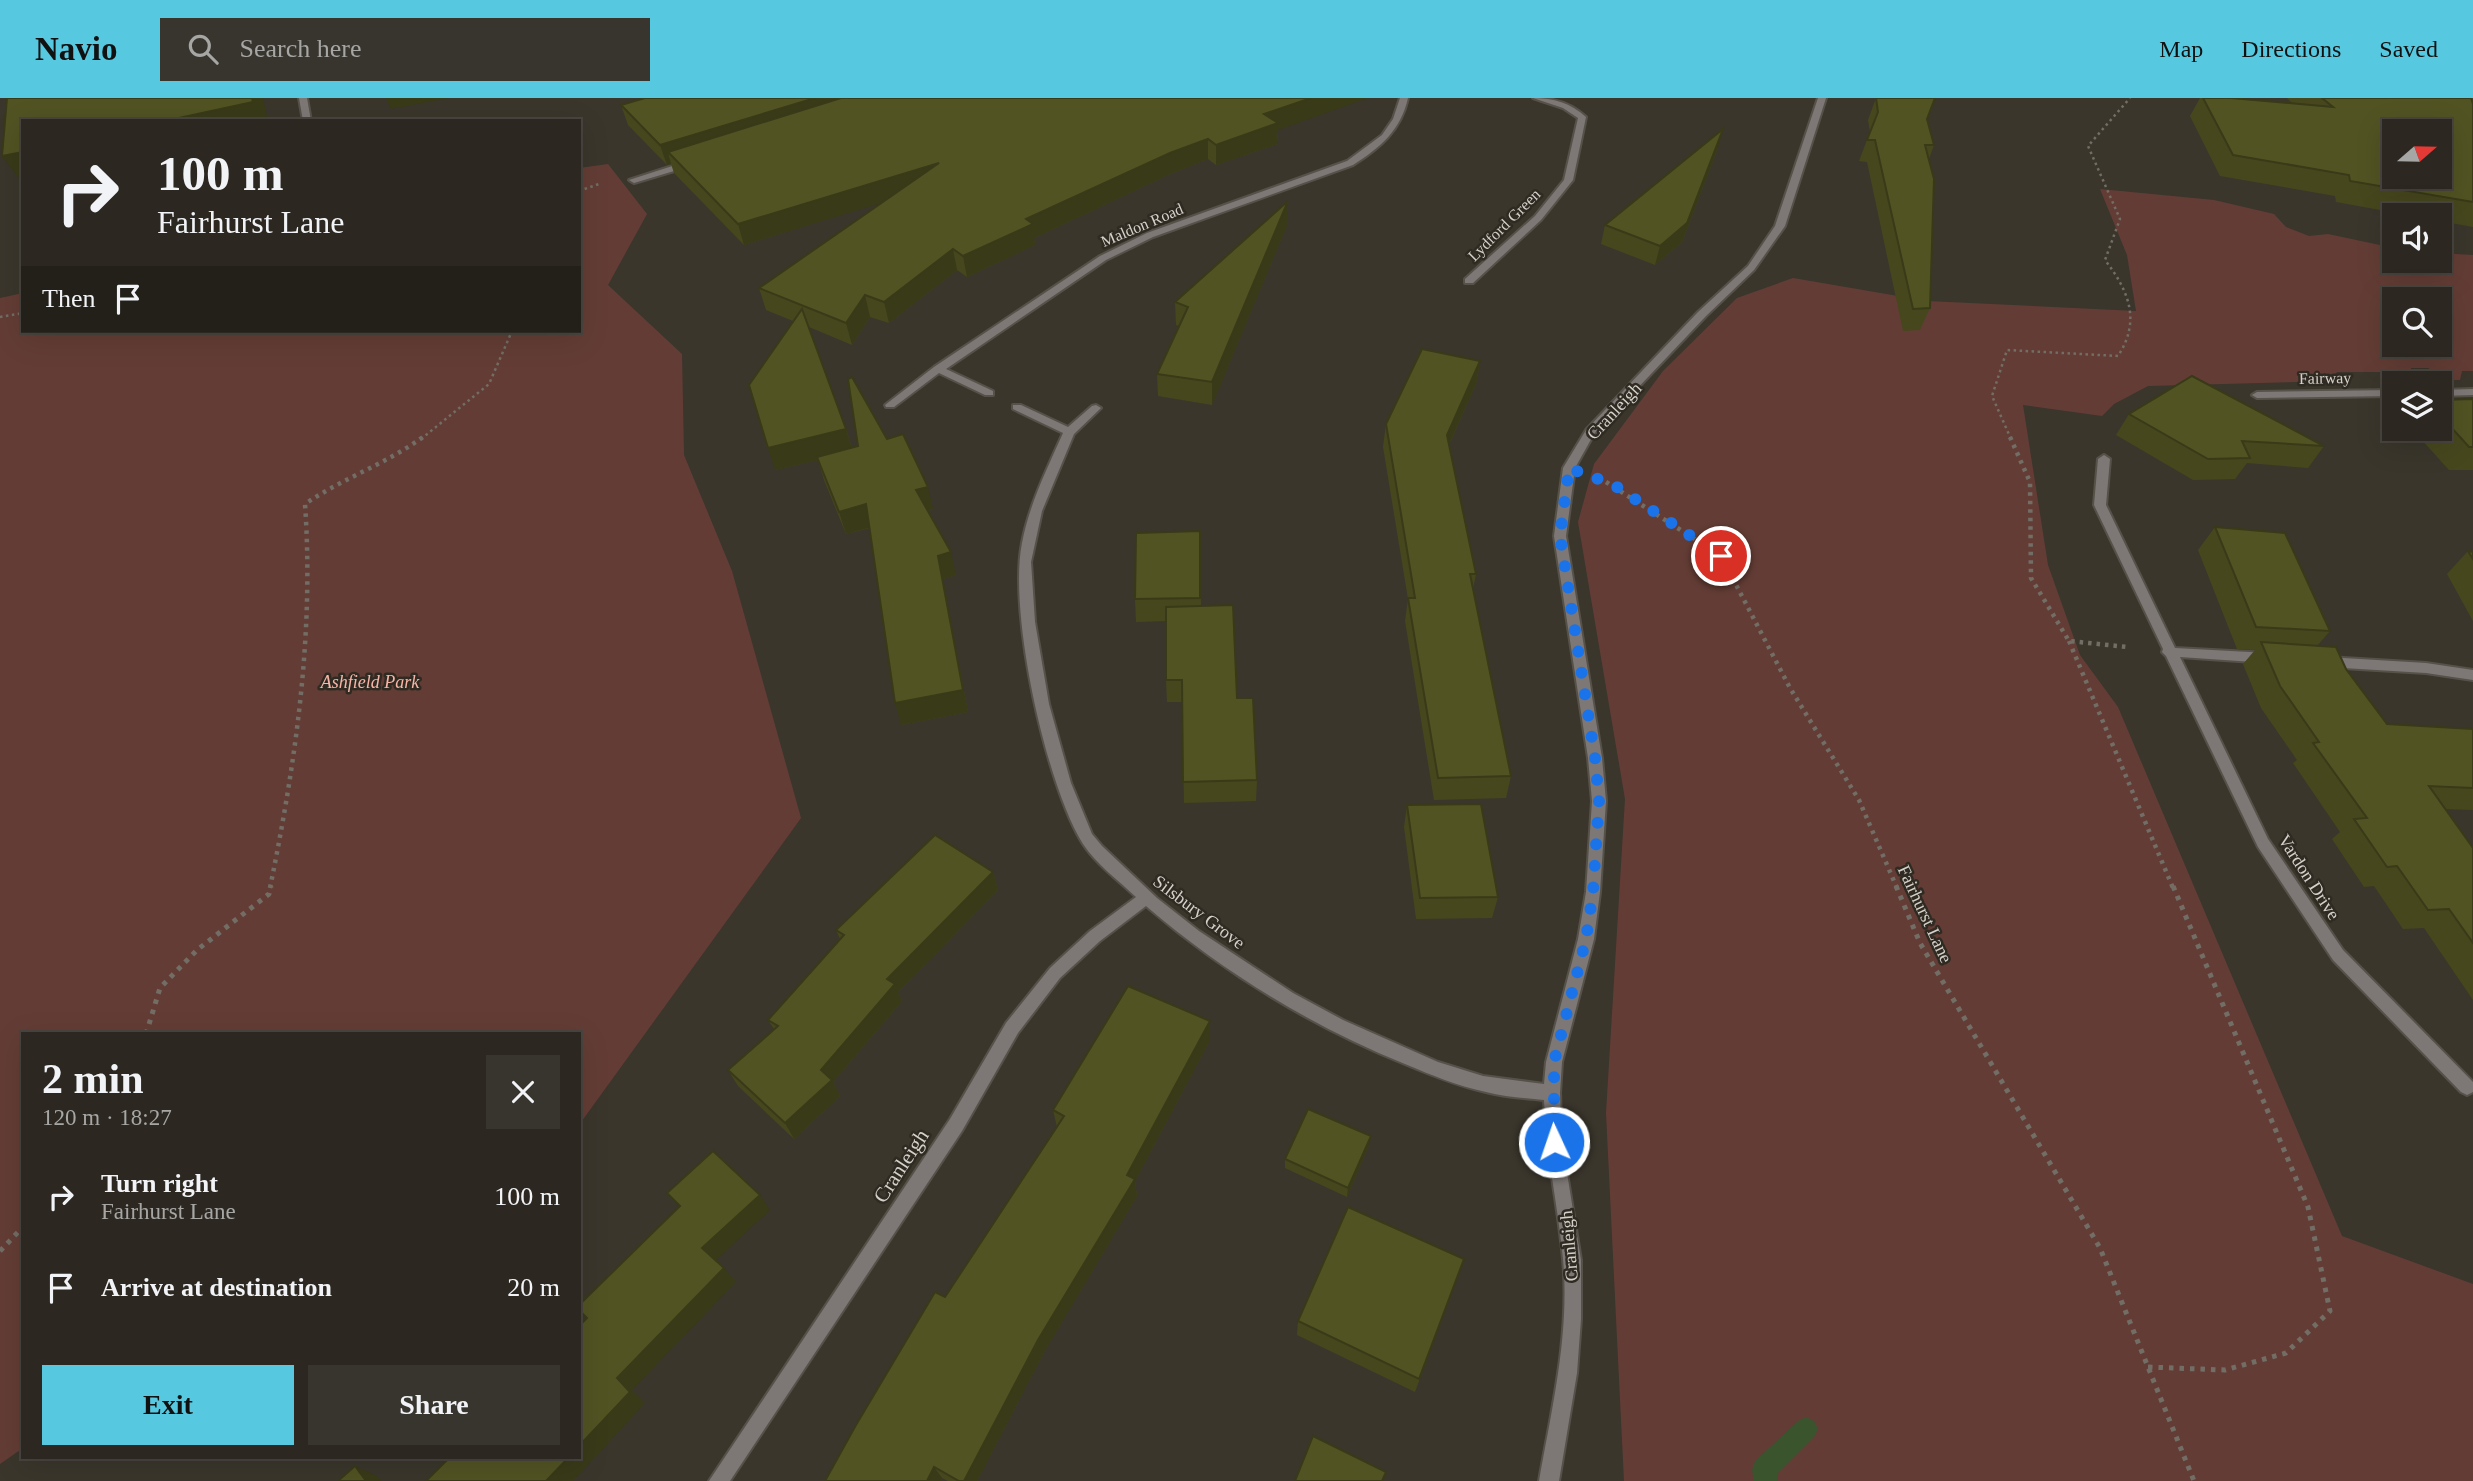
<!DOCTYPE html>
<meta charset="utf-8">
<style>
:root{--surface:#2c2821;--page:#38342e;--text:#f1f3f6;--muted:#a6a6a5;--line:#48443f;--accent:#56c9e1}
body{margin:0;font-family:"Times New Roman",serif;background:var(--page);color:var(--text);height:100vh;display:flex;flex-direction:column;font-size:26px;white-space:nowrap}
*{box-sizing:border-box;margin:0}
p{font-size:23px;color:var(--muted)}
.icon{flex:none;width:38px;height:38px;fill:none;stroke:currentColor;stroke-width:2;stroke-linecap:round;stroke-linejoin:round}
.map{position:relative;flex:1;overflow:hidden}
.panel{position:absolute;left:21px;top:934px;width:560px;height:427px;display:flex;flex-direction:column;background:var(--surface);border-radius:0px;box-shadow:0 7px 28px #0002,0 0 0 2px var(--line)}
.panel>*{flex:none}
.banner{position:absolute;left:21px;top:21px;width:560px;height:214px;border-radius:0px;box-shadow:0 7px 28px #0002,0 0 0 2px var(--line);background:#2c2821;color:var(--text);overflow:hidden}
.needle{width:46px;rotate:70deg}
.buttons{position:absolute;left:2382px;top:21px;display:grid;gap:14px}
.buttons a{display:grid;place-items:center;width:70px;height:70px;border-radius:0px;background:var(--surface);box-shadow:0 7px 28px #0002,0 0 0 2px var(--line);font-size:35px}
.pin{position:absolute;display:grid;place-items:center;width:60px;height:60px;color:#fff;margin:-30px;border:4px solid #fff;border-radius:50%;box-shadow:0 2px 7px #0007}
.me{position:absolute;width:77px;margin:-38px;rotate:357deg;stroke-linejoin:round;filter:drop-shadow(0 0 5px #0008)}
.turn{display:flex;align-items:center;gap:24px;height:147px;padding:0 21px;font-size:32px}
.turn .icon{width:91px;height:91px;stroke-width:2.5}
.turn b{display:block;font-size:49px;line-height:60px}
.then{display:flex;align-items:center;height:66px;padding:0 21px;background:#0003;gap:14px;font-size:26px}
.round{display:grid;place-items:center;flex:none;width:74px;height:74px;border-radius:0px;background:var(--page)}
.headline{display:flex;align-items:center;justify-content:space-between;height:119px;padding:0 21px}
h1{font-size:42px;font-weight:800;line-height:52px}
.primary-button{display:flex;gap:14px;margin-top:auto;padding:14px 21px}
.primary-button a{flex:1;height:80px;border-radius:0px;background:var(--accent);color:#111;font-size:28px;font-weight:800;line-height:80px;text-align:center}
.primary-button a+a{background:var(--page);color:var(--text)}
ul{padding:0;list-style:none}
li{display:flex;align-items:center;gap:21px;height:91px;padding:0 21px}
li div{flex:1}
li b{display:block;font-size:26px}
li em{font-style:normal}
header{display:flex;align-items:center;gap:42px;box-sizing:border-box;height:98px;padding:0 35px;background:var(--accent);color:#111}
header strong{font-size:33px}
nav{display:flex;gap:38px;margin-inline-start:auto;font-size:24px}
.search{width:490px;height:63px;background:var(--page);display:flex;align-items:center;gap:18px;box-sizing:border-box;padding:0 24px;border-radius:0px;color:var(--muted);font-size:26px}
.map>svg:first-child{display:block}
.green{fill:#633d35;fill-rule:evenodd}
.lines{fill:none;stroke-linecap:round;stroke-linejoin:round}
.stream{fill:#3a542d;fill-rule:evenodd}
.service-casing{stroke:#565249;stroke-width:4}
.minor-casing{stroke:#565249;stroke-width:4}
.path-far2{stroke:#726e66;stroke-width:2.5;stroke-dasharray:2.5 3.5;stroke-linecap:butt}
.path-far1{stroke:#726e66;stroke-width:4.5;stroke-dasharray:3.5 5;stroke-linecap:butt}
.path{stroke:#726e66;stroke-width:5;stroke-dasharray:4.5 6;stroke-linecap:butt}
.service{fill:#7d7875;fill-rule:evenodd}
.minor{fill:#7d7875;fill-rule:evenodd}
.wall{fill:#47471e}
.shaded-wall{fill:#393a18}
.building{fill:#525323;stroke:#393a18;stroke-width:2;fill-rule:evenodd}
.route{stroke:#1a73e8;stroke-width:12;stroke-dasharray:0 21.6}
.labels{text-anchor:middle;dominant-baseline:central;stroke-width:5;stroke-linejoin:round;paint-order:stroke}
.far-street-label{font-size:16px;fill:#d4d1cb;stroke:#302b22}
.street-label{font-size:18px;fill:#d4d1cb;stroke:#302b22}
.park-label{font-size:18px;font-style:italic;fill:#f8b6a8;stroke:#302b22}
.near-street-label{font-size:21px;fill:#d4d1cb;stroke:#302b22}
</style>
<header>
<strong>Navio</strong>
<div class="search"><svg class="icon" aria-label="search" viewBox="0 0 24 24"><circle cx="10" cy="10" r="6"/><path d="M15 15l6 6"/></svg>Search here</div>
<nav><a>Map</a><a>Directions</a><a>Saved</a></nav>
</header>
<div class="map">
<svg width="2473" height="1383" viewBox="0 0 2473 1383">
<rect width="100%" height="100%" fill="#3a362c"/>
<g class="green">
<polygon points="608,66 647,116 608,187 682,256 684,357 732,473 801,720 579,1027 579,936 23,936 23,1350 0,1366 0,200 23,195 23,233 579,233 579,70"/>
<path d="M 2100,91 L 2214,102 L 2274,116 L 2286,129 L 2309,138 L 2328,136 L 2394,150 L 2394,163 L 2440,163 L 2440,155 L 2473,157 L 2473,273 L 2462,273 L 2460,282 L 2449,282 L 2428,270 L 2411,270 L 2412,283 L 2388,274 L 2337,274 L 2332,283 L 2148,288 L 2114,306 L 2102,318 L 2023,307 L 2048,467 L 2080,557 L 2118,609 L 2342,1138 L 2473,1186 L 2473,1383 L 1624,1383 L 1606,1015 L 1625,701 L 1578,424 L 1594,366 L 1663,273 L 1737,200 L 1793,180 L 1927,203 L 2136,213 L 2127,157 ZM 2394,201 L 2440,201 L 2440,247 L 2394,247 Z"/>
</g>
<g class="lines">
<polygon class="stream" points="1806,1319 1814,1323 1818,1331 1814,1339 1777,1376 1778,1383 1754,1383 1752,1372 1755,1363 1798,1323"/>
<defs>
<polygon id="service" points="299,0 307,0 311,23 303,23"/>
<g id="minor">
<path d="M 1400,0 L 1408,0 C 1401,32 1380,50 1353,67 L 1153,139 L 1106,162 L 946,271 L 993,293 L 993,297 L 985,297 L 939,275 L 894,309 L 886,309 L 885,307 L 934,269 L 1100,158 L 1147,135 L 1347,63 L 1382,37 L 1393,21 Z"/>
<path d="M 1533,0 C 1553,0 1571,5 1586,19 L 1573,82 L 1541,122 L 1473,185 L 1465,185 L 1465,181 L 1535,118 L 1564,82 L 1578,20 L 1563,10 Z"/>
<path d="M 1818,0 L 1826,0 L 1785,128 L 1754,172 L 1706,218 L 1594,336 L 1575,370 L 1566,438 L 1602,660 L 1606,703 L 1600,794 L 1594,841 L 1562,964 L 1560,995 L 1562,1044 L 1581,1162 L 1581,1221 L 1577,1275 L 1559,1383 L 1539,1383 C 1552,1310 1570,1235 1563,1161 C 1558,1107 1546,1057 1544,1002 C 1525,1000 1505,999 1486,994 C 1458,988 1431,977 1405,966 C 1311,928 1223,874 1146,808 L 1100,843 L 1060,880 L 1018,935 L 962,1033 L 730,1383 L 709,1383 L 950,1021 L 1006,925 L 1050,870 L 1090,833 L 1136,799 C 1118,782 1096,766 1083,746 C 1046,687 1008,514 1022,445 C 1029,407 1047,371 1063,335 L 1013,311 L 1013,307 L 1021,307 L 1068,329 L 1092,308 L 1096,307 L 1101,310 L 1074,336 L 1042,413 L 1031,464 L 1035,524 L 1049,606 L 1071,685 L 1092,736 L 1102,748 L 1157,800 L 1199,833 L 1293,895 L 1343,922 L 1438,964 L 1483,978 L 1544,986 L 1546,964 L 1578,841 L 1586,794 L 1592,703 L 1588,660 L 1554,438 L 1563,370 L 1586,332 L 1698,214 L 1748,168 L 1775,128 Z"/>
<polygon points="691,62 695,65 694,67 634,85 629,82"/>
<polygon points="2473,291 2473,297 2440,298 2440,292"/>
<polygon points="2394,292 2394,298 2257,300 2252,297 2257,294"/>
<polygon points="2104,357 2110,361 2106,407 2175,550 2268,555 2274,560 2268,565 2180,559 2268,741 2343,852 2473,984 2473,994 2467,997 2461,994 2333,862 2258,749 2166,558 2162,554 2163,551 2094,407 2098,361"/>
<polygon points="2327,559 2426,565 2473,572 2473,582 2426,575 2327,569 2321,564"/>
</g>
</defs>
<use href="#service" class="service-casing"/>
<use href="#minor" class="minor-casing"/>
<g class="path-far2">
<polyline points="579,93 599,86"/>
<polyline points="0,219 23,215"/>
<polyline points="421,341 489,286 512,233"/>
<path d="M 2011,341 L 1992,298 L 2007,252 L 2118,258 C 2141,223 2129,193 2105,162 L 2120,121 L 2088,48 L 2130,0"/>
</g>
<g class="path-far1">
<polyline points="2010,339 2030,384 2031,480 2069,543 2127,549"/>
<polyline points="1606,384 1721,458 1790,590 1859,702 1897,790"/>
<polyline points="2069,543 2173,790"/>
<path d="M 270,790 C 296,662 314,536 305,406 C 343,380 386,366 423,339"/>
</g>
<g class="path">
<polyline points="1896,788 1920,845 2100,1150 2194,1383"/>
<polyline points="146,936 160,890 197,852 269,796 271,788"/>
<polyline points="0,1153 23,1129"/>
<polyline points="2148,1269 2225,1272 2286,1255 2330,1213 2308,1109 2173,788"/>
</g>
<use href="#service" class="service"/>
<use href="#minor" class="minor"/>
</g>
<g class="wall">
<polygon points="1876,0 1927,21 1934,47 1929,61 1930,210 1920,232 1903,233 1867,64 1859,63 1870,34 1868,22"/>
<polygon points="2200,0 2231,0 2293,6 2287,0 2473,0 2473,129 2440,123 2440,117 2408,117 2336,104 2335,98 2220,78 2190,18"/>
<polygon points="621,7 1278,32 1277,46 1216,67 1208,61 1170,76 1034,140 1035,147 967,179 957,172 889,225 870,219 852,247 809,229 846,331 852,350 887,341 933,411 928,413 956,477 943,481 968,614 901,627 870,430 846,436 824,382 818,362 775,372 793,223 766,212 759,190 883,104 744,147 674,75 671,66 667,67 628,27"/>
<polygon points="1718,50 1682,144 1655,167 1601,146 1605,127"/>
<polygon points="1288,125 1212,307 1158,298 1157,276 1179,228 1176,227 1175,204"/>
<polygon points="1480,263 1476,286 1449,347 1476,476 1473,491 1511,678 1506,700 1434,702 1405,523 1408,501 1383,349 1386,326"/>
<polygon points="2473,301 2473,372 2449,372 2412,331 2440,331 2440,302"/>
<polygon points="2129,316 2324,348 2308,370 2247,365 2235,381 2193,382 2116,337"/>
<polygon points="2215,429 2330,533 2317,548 2346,571 2387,626 2473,631 2473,712 2445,711 2473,750 2473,902 2424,830 2403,831 2374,788 2364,789 2332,741 2340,734 2293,665 2297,662 2261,610 2243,566 2255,552 2237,551 2198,452"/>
<polygon points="2468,453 2473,454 2473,523 2447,476"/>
<polygon points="1200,456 1201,508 1237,600 1257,682 1256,703 1184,705 1182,604 1167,604 1166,582 1166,523 1136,524 1135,501"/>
<polygon points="1407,707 1498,799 1492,820 1416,821 1404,729"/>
<polygon points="993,774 998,792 898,894 902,903 833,984 840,998 794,1041 738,988 728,972 774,931 768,922 840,841 836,832"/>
<polygon points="1210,923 1210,942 1135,1083 1137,1098 1043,1256 977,1383 948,1383 942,1380 941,1383 825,1383 1057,1029 1053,1012"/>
<polygon points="1369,1047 1347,1099 1285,1070 1285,1061"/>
<polygon points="1464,1161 1415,1294 1297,1237 1298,1223"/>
</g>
<g class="shaded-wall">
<polygon points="252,0 263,0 268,23 165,23"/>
<polygon points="386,0 449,0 391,11"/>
<polygon points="815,0 885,0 668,54 671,66 667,67 660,47"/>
<polygon points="1311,0 1368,0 1278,32 1277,46 1216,67 1216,47 1264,16"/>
<polygon points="1723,31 1718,50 1682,144 1655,167 1660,148"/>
<polygon points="1208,41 1208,61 1170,76 1034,140 1035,147 967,179 963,158 1026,121 1170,55"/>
<polygon points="23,54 23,86 2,58"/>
<polygon points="939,65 943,86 744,147 738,126"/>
<polygon points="1288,103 1288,125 1212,307 1212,284"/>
<polygon points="953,151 957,172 889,225 884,204"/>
<polygon points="865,197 870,219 852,247 846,225"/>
<polygon points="1480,263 1476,286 1443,360 1447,337"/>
<polygon points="846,331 853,354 775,372 768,350"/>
<polygon points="928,389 933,411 921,415 916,392"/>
<polygon points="866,406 872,429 846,436 839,414"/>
<polygon points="951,454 956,477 943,481 968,614 901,627 895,605 938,458"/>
<polygon points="993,774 998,792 898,894 902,903 833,984 840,998 794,1041 785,1025 821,972 887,881"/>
<polygon points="1210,923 1210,942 1135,1083 1137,1098 1043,1256 977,1383 964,1383 1127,1077"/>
<polygon points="1371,1038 1369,1047 1347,1099 1348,1090"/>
<polygon points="760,1097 770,1112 714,1164 702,1150"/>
<polygon points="724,1170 736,1184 632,1292 645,1305 573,1383 546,1383 568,1360 579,1360 579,1348 617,1280"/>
<polygon points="355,1368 377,1378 381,1383 366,1383"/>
<polygon points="934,1369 942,1380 941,1383 927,1383"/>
</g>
<g class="building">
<polygon points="7,0 252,0 253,4 165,23 23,23 23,54 2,58"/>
<polygon points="645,0 815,0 660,47 621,7"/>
<polygon points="841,0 1311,0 1264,16 1278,25 1216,47 1208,41 1170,55 1026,121 1033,126 963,158 953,151 884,204 865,197 846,225 759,190 939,65 738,126 668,54"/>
<polygon points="1876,0 1935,0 1927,21 1934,47 1925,47 1934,81 1930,210 1913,211 1875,42 1867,42 1878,14"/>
<path d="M 2203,0 L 2231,0 L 2333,9 L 2322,0 L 2471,0 L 2473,6 L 2473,104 L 2350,83 L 2349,77 L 2233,57 ZM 2394,33 L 2440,33 L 2440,79 L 2394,79 Z"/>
<polygon points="1723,31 1687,125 1660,148 1605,127"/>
<polygon points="1288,103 1212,284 1157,276 1188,209 1175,204"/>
<polygon points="802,211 846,331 768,350 749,287"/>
<polygon points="1422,251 1480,263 1447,337 1476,476 1470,476 1511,678 1438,680 1408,500 1415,500 1386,326"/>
<polygon points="2192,278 2324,348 2242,343 2250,360 2208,361 2129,316"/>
<polygon points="852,279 887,341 903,336 928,389 916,392 951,454 938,458 963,592 895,605 866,406 839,414 817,359 858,348 848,281"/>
<polygon points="2473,301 2473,349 2469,349 2440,317 2440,302"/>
<polygon points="2215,429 2285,435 2330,533 2256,529"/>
<polygon points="1200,433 1200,500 1135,501 1136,435"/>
<polygon points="2468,453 2473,454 2473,461"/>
<polygon points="1233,507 1237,600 1253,600 1257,682 1183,684 1182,582 1166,582 1166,509"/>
<polygon points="2261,544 2336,549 2346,571 2387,626 2473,631 2473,690 2429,688 2473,750 2473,845 2449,811 2428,812 2397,768 2387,769 2354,721 2367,720 2313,645 2319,644 2280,588"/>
<polygon points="1481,706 1498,799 1420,800 1407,707"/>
<polygon points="935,737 993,774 887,881 895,886 821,972 832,982 785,1025 728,972 778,928 768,922 844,837 836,832"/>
<polygon points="1128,888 1210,923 1127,1077 1135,1081 1038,1242 964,1383 959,1383 934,1369 927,1383 825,1383 856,1327 935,1194 945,1199 1064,1018 1053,1012"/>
<polygon points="1308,1011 1371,1038 1348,1090 1285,1061"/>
<polygon points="713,1053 760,1097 702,1150 724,1170 617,1280 630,1294 579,1348 579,1228 587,1220 579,1212 579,1207 680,1108 667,1095"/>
<polygon points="1348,1109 1464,1161 1419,1281 1298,1223"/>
<polygon points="1313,1338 1386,1374 1382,1383 1295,1383"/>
<polygon points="449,1360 568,1360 546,1383 426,1383"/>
<polygon points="355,1368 366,1383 338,1383"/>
</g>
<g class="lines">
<polyline class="route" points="1554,1044 1554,964 1586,841 1593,794 1599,703 1595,660 1560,438 1569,370 1614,387 1721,458"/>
</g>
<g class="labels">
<g class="far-street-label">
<text transform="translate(1142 127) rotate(-23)">Maldon Road</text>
<text transform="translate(1504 127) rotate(-45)">Lydford Green</text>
<text transform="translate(2325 280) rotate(-1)">Fairway</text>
</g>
<g class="street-label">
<text transform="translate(1614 313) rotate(-47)">Cranleigh</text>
<text transform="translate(2309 779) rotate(57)">Vardon Drive</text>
<text transform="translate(1199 814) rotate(37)">Silsbury Grove</text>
<text transform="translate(1925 816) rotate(65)">Fairhurst Lane</text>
<text transform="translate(1569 1148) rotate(-95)">Cranleigh</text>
</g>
<g class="park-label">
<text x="370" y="584">Ashfield Park</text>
</g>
<g class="near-street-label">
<text transform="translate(901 1068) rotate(-57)">Cranleigh</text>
</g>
</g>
</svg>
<div class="buttons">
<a><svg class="needle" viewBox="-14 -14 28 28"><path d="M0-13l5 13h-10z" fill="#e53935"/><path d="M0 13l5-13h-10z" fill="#a6a6a5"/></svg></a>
<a><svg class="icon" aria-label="sound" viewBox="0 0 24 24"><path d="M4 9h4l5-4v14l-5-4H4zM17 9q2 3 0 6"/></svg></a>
<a><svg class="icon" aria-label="search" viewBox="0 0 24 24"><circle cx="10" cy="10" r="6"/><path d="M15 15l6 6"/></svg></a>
<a><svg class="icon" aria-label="layers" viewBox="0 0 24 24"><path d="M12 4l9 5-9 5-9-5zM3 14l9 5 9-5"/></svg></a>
</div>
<div class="pin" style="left:1721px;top:458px;background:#d93025"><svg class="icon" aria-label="arrive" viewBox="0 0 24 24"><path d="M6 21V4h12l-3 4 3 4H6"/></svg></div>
<svg class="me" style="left:1554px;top:1044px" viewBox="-20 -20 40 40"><circle r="17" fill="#1a73e8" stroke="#fff" stroke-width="3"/><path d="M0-11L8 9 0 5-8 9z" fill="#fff"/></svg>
<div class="banner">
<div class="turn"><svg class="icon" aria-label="right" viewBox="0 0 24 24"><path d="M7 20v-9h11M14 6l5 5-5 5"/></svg><div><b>100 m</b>Fairhurst Lane</div></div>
<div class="then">Then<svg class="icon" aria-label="arrive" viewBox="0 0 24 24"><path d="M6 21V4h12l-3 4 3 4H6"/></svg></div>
</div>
<section class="panel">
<div class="headline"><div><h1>2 min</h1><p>120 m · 18:27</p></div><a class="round"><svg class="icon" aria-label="close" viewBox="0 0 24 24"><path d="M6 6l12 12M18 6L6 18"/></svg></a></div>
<ul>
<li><svg class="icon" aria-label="right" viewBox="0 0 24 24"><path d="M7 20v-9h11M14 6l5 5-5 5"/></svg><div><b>Turn right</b><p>Fairhurst Lane</p></div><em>100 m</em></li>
<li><svg class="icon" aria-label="arrive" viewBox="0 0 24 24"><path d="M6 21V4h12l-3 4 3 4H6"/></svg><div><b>Arrive at destination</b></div><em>20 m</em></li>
</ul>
<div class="primary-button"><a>Exit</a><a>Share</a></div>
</section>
</div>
